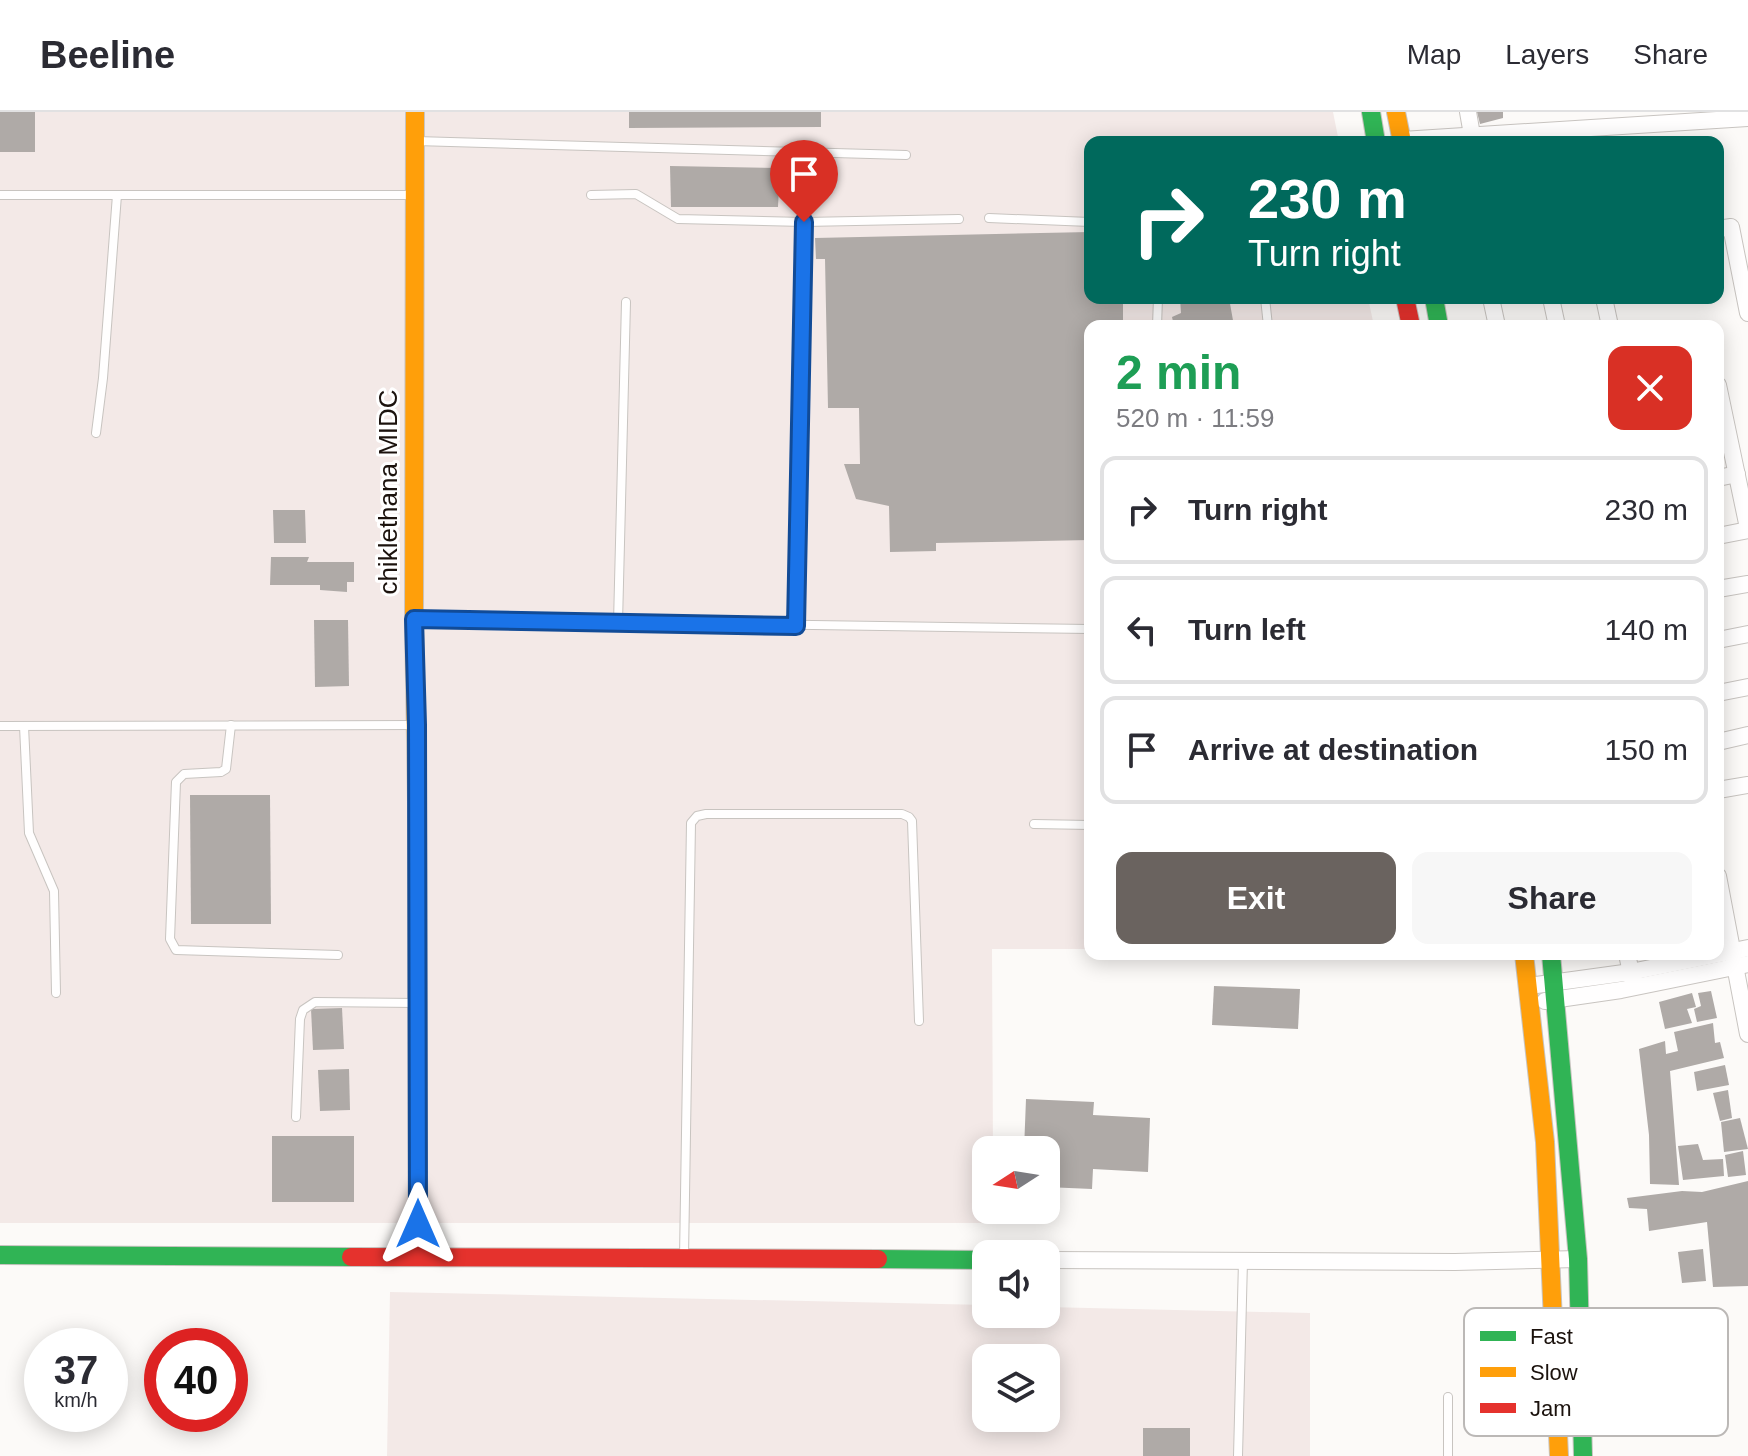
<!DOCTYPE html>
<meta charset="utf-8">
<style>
:root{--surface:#fff;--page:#f7f7f7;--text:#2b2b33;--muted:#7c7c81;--line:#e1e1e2;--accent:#6a635f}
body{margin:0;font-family:Helvetica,sans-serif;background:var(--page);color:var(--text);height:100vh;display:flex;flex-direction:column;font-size:30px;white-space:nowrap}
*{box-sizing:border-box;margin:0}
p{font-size:26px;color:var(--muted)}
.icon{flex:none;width:44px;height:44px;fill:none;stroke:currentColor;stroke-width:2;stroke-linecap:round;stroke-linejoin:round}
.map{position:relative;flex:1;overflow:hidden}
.side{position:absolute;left:1084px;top:208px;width:640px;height:640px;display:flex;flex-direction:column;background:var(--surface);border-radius:16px;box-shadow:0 4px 20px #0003}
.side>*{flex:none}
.hud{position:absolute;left:1084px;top:24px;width:640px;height:168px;border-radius:16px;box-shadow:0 4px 20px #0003;background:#00695c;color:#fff;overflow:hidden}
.needle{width:52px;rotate:258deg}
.tools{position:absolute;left:972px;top:1024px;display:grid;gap:16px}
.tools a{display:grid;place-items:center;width:88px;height:88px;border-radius:16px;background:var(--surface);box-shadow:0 4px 20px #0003;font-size:40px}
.speed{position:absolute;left:24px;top:1216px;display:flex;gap:16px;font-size:40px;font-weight:700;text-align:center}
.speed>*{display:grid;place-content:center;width:104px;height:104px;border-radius:50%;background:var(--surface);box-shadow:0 4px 20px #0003;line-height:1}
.speed small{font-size:20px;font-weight:400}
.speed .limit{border:12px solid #d22;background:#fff;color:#111}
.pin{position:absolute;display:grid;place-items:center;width:68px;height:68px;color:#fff;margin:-82px -34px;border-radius:50% 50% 50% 0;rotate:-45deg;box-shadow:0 0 8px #0007}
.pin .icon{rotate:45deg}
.me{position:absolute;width:88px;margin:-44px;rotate:0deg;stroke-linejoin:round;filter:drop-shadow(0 0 6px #0008)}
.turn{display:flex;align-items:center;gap:28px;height:168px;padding:0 32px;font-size:36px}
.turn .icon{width:104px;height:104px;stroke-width:2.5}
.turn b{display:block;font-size:56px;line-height:68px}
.round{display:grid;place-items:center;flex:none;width:84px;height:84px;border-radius:16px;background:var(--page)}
.summary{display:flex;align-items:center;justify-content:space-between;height:136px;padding:0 32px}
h1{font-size:48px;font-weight:700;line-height:60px;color:#1e9e55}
.cta{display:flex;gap:16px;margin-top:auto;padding:16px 32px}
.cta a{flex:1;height:92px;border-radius:16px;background:var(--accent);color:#fff;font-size:32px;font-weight:700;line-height:92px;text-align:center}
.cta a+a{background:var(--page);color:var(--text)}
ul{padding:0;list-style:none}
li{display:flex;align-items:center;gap:24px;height:108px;margin:0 16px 12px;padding:0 16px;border:4px solid var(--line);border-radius:16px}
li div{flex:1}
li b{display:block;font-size:30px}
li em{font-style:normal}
header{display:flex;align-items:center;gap:48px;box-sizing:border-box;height:112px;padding:0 40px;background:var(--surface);border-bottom:2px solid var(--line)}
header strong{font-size:38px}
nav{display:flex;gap:44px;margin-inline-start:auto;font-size:28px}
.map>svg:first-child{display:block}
.commercial{fill:#f3e9e7;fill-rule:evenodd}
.building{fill:#afaaa7}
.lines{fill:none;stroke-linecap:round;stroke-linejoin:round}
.lane-casing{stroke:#c8c4c0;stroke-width:10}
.street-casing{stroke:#c8c4c0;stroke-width:18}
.fast-casing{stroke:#c8c4c0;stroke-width:20}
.slow-casing{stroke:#c8c4c0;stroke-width:20}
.jam-casing{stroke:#c8c4c0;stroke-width:20}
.lane{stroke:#fffefe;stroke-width:8}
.street{stroke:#fffefe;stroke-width:16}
.fast{stroke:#30b455;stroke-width:18}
.slow{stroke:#ff9f0a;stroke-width:18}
.jam{stroke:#e5322d;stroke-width:18}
.route-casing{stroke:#114b97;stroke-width:20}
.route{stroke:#1a73e8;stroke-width:14}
.labels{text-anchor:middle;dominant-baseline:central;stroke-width:6;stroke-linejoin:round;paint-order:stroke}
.street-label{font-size:26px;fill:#1b120d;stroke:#fff}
.key{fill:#fff;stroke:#bbb8b6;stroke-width:2}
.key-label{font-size:22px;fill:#1b120d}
</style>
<header>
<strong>Beeline</strong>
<nav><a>Map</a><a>Layers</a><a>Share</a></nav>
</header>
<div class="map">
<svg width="1748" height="1344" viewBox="0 0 1748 1344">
<rect width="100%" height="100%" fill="#fcfaf8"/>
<g class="commercial">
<polygon points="0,0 1333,0 1339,30 1090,30 1090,186 1368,186 1374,214 1090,214 1090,837 992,837 993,1038 986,1038 986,1098 994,1098 994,1111 0,1111"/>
<path d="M 390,1180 L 986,1193 L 986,1202 L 1046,1202 L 1046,1195 L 1310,1201 L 1310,1344 L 387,1344 ZM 986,1246 L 1046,1246 L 1046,1306 L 986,1306 Z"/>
</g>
<g class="building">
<rect x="0" y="0" width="35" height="40"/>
<polygon points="629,0 821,0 821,15 629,16"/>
<polygon points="1477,0 1503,0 1503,6 1480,12"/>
<polygon points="670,54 780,56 778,95 671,95"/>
<polygon points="1090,120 1090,186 1123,186 1123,214 1090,214 1090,428 936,431 936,439 890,440 889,394 856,387 844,352 860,352 859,296 828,296 825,147 816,147 815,126"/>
<polygon points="1180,186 1229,186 1234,214 1174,214 1172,205 1181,201"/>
<polygon points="273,398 305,398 306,431 274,431"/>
<polygon points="271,445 309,445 307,450 354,450 354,470 347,470 347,480 320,478 320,473 270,473"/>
<polygon points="314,508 348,508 349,574 315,575"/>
<polygon points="190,683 270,683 271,812 191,812"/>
<polygon points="1214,874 1300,877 1298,917 1212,913"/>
<polygon points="1711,879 1717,906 1697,910 1694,897 1701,894 1698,881"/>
<polygon points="1692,881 1696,895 1687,897 1692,911 1665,917 1659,890"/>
<polygon points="342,896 344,937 313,938 311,897"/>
<polygon points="1713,911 1715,931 1720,930 1724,946 1670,959 1679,1073 1650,1072 1649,1023 1639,937 1665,929 1666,942 1678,939 1674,920"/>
<polygon points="1725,953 1729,973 1697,979 1694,960"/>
<polygon points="349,957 350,998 320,999 318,958"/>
<polygon points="1728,978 1732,1006 1720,1009 1713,981"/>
<polygon points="1026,987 1094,990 1093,1003 1150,1006 1148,1060 1093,1057 1092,1077 1046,1075 1046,1038 1024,1038"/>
<polygon points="1740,1006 1748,1037 1724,1040 1721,1010"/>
<rect x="272" y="1024" width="82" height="66"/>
<polygon points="1698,1032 1703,1048 1723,1047 1724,1064 1683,1068 1678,1034"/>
<polygon points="1743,1039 1746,1063 1728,1065 1725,1043"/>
<polygon points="1748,1069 1748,1174 1713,1175 1707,1110 1649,1119 1647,1097 1629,1096 1627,1086 1682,1079 1702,1080"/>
<polygon points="1703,1137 1706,1169 1682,1171 1678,1140"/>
<rect x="1143" y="1316" width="47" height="28"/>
</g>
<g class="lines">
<defs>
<g id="lane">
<polyline points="416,29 906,43"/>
<polyline points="0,83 415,83"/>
<polyline points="591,83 636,82 678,107 804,110 959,107"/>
<polyline points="989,106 1090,110"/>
<polyline points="1265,186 1268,214"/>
<polyline points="1157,214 1158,186"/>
<polyline points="96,321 103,266 117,83"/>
<polyline points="414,507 1090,517"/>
<polyline points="618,511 626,190"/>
<polyline points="796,514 804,110"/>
<polyline points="231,613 226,657 221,660 184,662 176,670 170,827 176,838 338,843"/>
<polyline points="0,614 416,613"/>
<polyline points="24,614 29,721 54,779 56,881"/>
<polyline points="1034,712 1090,713"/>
<polyline points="296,1005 300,907 303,898 315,890 417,891"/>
<polyline points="684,1145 691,711 697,704 706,702 902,702 909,705 912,709 919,909"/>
<polyline points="1238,1344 1243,1149"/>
<polyline points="1448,1344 1448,1285"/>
</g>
<g id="street">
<polyline points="1468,0 1472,23"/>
<polyline points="1402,28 1748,6"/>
<polyline points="1718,117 1731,115 1748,201"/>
<polyline points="1491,186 1497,214"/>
<polyline points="1551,186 1557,214"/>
<polyline points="1604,186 1610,214"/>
<polyline points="1718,273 1748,416"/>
<polyline points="1718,366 1737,362"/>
<polyline points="1718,424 1748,418"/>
<polyline points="1718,477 1748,472"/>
<polyline points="1718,528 1748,522"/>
<polyline points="1718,581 1748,575"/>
<polyline points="1718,630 1748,623"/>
<polyline points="1718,678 1748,673"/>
<polyline points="1718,764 1748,922"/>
<polyline points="1627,842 1633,870"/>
<polyline points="1529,874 1631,860 1748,836"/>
<polyline points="1545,889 1621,878 1748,852"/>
<polyline points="1046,1148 1455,1150 1578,1147"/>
</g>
<g id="fast">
<polyline points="1371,0 1376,30"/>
<polyline points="1434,186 1439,214"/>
<polyline points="1551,842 1578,1147 1583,1344"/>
<polyline points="0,1143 351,1145"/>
<polyline points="878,1147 986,1148"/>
</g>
<g id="slow">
<polyline points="415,0 414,507 417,690"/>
<polyline points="1396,0 1402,30"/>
<polyline points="1524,842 1545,1030 1559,1344"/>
</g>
<g id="jam">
<polyline points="1405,186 1411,214"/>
<polyline points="417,690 418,1144"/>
<polyline points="351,1145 878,1147"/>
</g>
</defs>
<use href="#lane" class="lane-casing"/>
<use href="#street" class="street-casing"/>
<use href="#fast" class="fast-casing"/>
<use href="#slow" class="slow-casing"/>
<use href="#jam" class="jam-casing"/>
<use href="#lane" class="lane"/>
<use href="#street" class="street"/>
<use href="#fast" class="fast"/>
<use href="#slow" class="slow"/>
<use href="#jam" class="jam"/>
</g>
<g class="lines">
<defs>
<polyline id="route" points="418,1112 417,613 414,507 796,514 804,110"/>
</defs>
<use href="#route" class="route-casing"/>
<use href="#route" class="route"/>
</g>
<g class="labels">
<g class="street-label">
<text transform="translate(388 380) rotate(-90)">chiklethana MIDC</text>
</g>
</g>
<rect x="1464" y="1196" width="264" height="128" rx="12" class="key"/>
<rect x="1480" y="1219" width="36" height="10" fill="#30b455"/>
<rect x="1480" y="1255" width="36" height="10" fill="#ff9f0a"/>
<rect x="1480" y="1291" width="36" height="10" fill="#e5322d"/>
<g class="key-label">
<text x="1530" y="1232">Fast</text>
<text x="1530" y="1268">Slow</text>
<text x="1530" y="1304">Jam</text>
</g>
</svg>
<div class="tools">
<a><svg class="needle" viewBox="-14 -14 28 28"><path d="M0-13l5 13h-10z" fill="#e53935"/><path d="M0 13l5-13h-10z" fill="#7c7c81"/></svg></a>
<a><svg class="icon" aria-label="sound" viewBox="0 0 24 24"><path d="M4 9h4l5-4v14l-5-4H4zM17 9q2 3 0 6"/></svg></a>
<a><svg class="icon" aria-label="layers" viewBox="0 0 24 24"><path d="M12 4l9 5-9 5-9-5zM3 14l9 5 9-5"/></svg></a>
</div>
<div class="speed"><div>37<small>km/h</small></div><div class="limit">40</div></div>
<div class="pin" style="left:804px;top:110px;background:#d93025"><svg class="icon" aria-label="arrive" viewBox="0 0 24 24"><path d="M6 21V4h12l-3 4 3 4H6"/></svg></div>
<svg class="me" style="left:418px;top:1112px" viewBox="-20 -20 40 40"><path d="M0-17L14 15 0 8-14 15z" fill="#1a73e8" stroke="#fff" stroke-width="4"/></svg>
<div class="hud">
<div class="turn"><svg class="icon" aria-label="right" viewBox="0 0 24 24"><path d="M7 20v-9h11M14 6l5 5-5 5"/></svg><div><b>230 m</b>Turn right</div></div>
</div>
<section class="side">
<div class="summary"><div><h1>2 min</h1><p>520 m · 11:59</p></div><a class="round" style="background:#d93025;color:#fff"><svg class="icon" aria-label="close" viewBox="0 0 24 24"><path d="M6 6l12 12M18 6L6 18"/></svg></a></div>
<ul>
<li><svg class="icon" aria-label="right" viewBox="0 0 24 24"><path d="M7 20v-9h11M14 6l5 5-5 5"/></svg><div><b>Turn right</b></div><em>230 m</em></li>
<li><svg class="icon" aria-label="left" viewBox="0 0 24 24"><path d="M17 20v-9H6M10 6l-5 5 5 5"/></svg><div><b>Turn left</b></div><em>140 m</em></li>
<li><svg class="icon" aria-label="arrive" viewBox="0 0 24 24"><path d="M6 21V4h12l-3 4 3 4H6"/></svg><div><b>Arrive at destination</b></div><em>150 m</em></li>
</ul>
<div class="cta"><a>Exit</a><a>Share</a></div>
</section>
</div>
